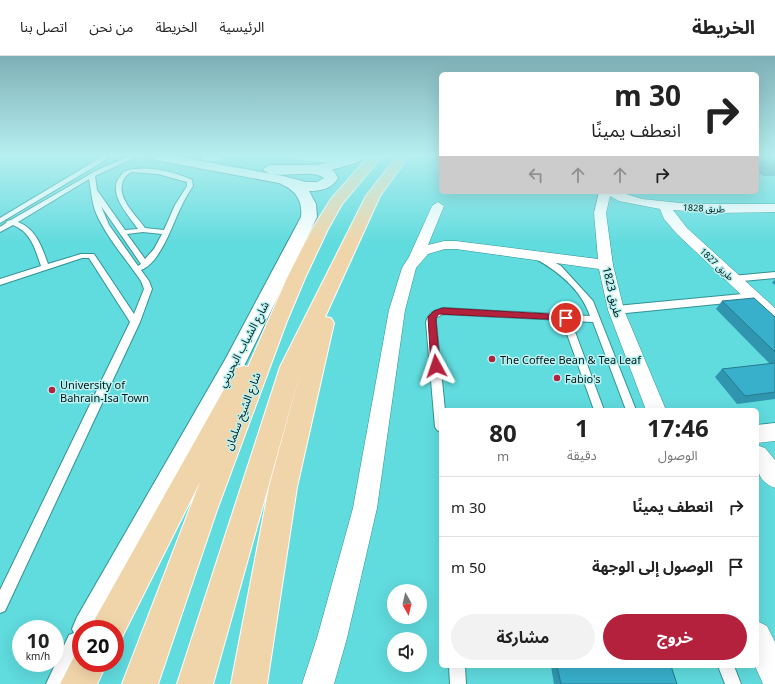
<!DOCTYPE html>
<html lang="ar">
<meta charset="utf-8">
<style>
:root{--surface:#fff;--page:#f2f2f2;--text:#222;--muted:#767676;--line:#e0e0e0;--accent:#b3213d}
body{margin:0;font-family:"Noto Sans","Noto Sans Arabic",sans-serif;background:var(--page);color:var(--text);direction:rtl;height:100vh;display:flex;flex-direction:column;font-size:15px;white-space:nowrap}
*{box-sizing:border-box;margin:0}
p{font-size:13px;color:var(--muted)}
.icon{flex:none;width:22px;height:22px;fill:none;stroke:currentColor;stroke-width:2;stroke-linecap:round;stroke-linejoin:round}
.map{position:relative;flex:1;overflow:hidden;direction:ltr}
.panel{position:absolute;left:439px;top:352px;width:320px;height:260px;display:flex;flex-direction:column;background:var(--surface);border-radius:6px;box-shadow:0 4px 16px #0002;direction:rtl}
.panel>*{flex:none}
.guide{position:absolute;left:439px;top:16px;width:320px;height:122px;border-radius:6px;box-shadow:0 4px 16px #0002;direction:rtl;background:#fff;color:var(--text);overflow:hidden}
.needle{width:26px;rotate:172deg}
.buttons{position:absolute;left:387px;top:528px;display:grid;gap:8px}
.buttons a{display:grid;place-items:center;width:40px;height:40px;border-radius:50%;background:var(--surface);box-shadow:0 4px 16px #0002;font-size:20px}
.speed{position:absolute;left:12px;top:564px;display:flex;gap:8px;font-size:20px;font-weight:700;text-align:center}
.speed>*{display:grid;place-content:center;width:52px;height:52px;border-radius:50%;background:var(--surface);box-shadow:0 4px 16px #0002;line-height:1}
.speed small{font-size:10px;font-weight:400}
.speed .limit{border:6px solid #d22;background:#fff;color:#111}
.pin{position:absolute;display:grid;place-items:center;width:34px;height:34px;color:#fff;margin:-17px;border:2px solid #fff;border-radius:50%;box-shadow:0 1px 4px #0007}
.me{position:absolute;width:44px;margin:-22px;rotate:355deg;stroke-linejoin:round;filter:drop-shadow(0 0 3px #0008)}
.turn{display:flex;align-items:center;gap:14px;height:84px;padding:0 12px;font-size:18px}
.turn .icon{width:52px;height:52px;stroke-width:2.5}
.turn b{display:block;font-size:28px;line-height:34px}
.lanes{display:flex;align-items:center;height:38px;padding:0 12px;background:#0003;justify-content:center;gap:20px;direction:ltr}
.lanes .off{opacity:.35}
.eta{display:flex;justify-content:space-evenly;align-items:center;height:68px;text-align:center}
.eta b{font-size:24px;font-weight:700;line-height:28px}
.primary-button{display:flex;gap:8px;margin-top:auto;padding:8px 12px}
.primary-button a{flex:1;height:46px;border-radius:24px;background:var(--accent);color:#fff;font-size:16px;font-weight:700;line-height:46px;text-align:center}
.primary-button a+a{background:var(--page);color:var(--text)}
ul{padding:0;list-style:none}
li{display:flex;align-items:center;gap:12px;height:60px;padding:0 12px;border-top:1px solid var(--line)}
li div{flex:1}
li b{display:block;font-size:15px}
li em{font-style:normal}
header{display:flex;align-items:center;gap:24px;box-sizing:border-box;height:56px;padding:0 20px;background:var(--surface);border-bottom:1px solid var(--line)}
header strong{font-size:19px}
nav{display:flex;gap:22px;margin-inline-start:auto;font-size:14px}
.map>svg:first-child{display:block}
.lines{fill:none;stroke-linecap:round;stroke-linejoin:round}
.service-casing{stroke:#329294;stroke-width:2}
.pedestrian-casing{stroke:#329294;stroke-width:2}
.minor-casing{stroke:#329294;stroke-width:1}
.tertiary-casing{stroke:#329294;stroke-width:2}
.primary-casing{stroke:#fff;stroke-width:2}
.service{fill:#fff;fill-rule:evenodd}
.pedestrian{fill:#fff;fill-rule:evenodd}
.minor{fill:#fff;fill-rule:evenodd}
.tertiary{fill:#fff;fill-rule:evenodd}
.primary{fill:#f1d5aa;fill-rule:evenodd}
.wall{fill:#3096af}
.building{fill:#38afcb;stroke:#277a8e}
.route{fill:#b3213d;stroke:#741528}
.poi-dot{fill:#b3213d;stroke:#bcf2f2;stroke-width:1.5}
.labels{text-anchor:middle;dominant-baseline:central;stroke-width:3;stroke-linejoin:round;paint-order:stroke}
.far-street-label{font-size:9px;fill:#00191a;stroke:#bcf2f2}
.street-label{font-size:11px;fill:#00191a;stroke:#bcf2f2}
.poi-label{font-size:11px;fill:#00191a;stroke:#bcf2f2;text-anchor:start}
</style>
<header>
<strong>الخريطة</strong>
<nav><a>الرئيسية</a><a>الخريطة</a><a>من نحن</a><a>اتصل بنا</a></nav>
</header>
<div class="map">
<svg width="775" height="628" viewBox="0 0 775 628">
<rect width="100%" height="100%" fill="#60dbde"/>
<g class="lines">
<defs>
<g id="service">
<polygon points="103,100 109,100 104,105 0,167 0,162"/>
<path d="M 130,100 L 138,100 L 95,120 L 97,134 L 125,174 L 138,173 C 126,156 103,133 125,115 C 145,109 173,115 192,124 L 193,130 C 189,136 185,142 182,149 C 173,166 161,207 141,214 L 149,225 L 152,233 L 140,266 L 5,555 L 0,557 L 0,534 L 130,266 L 89,202 L 82,202 L 0,229 L 0,223 L 41,210 C 35,193 31,176 13,169 L 0,176 L 0,171 L 6,167 L 7,165 L 11,164 L 99,113 ZM 132,116 L 158,118 L 187,126 L 187,130 L 175,149 L 164,174 L 145,172 C 136,159 116,142 123,125 C 125,121 127,118 132,116 ZM 89,123 C 91,133 92,148 96,157 C 107,182 126,203 141,225 L 144,233 L 134,258 L 94,198 L 81,198 L 48,208 C 42,191 36,173 18,166 ZM 101,150 L 141,208 L 138,210 L 109,169 ZM 143,176 L 162,178 L 154,193 L 145,203 L 127,178 Z"/>
<path d="M 534,198 L 540,198 L 561,210 L 593,245 L 636,354 L 626,354 L 593,266 L 571,265 L 604,354 L 594,354 L 562,264 L 443,258 L 436,262 L 436,266 L 445,354 L 441,354 L 441,376 L 437,374 L 435,371 L 426,266 C 429,256 434,255 443,252 L 590,260 C 581,233 558,215 534,202 Z"/>
<polygon points="449,610 465,610 466,628 450,628"/>
<polygon points="718,610 734,610 741,628 725,628"/>
</g>
<g id="pedestrian">
<polygon points="775,216 775,222 732,226 726,223 732,220"/>
<polygon points="753,237 759,241 757,244 616,258 612,257 610,254 612,251 616,250"/>
</g>
<g id="minor">
<path d="M 202,100 L 229,100 C 224,105 209,106 202,104 L 201,102 Z"/>
<path d="M 291,100 L 360,100 C 351,111 306,106 292,102 Z"/>
<polygon points="599,136 620,136 642,143 690,148 775,148 775,156 715,157 673,154 687,172 775,252 775,267 769,265 677,178 664,163 660,153 619,145 610,140 606,157 613,209 624,254 666,354 646,354 608,254 599,213 456,193 445,193 428,198 416,212 405,254 377,452 347,582 334,628 302,628 317,582 353,452 389,254 402,212 409,201 432,150 438,146 444,150 428,189 444,185 456,185 598,203 594,157"/>
<polygon points="775,367 775,385 757,387 757,369"/>
<path d="M 757,389 L 765,392 L 775,404 L 775,432 C 754,424 757,408 757,389 Z"/>
<polygon points="757,565 767,570 775,586 775,628 763,628 755,610 757,610"/>
</g>
<path id="tertiary" d="M 149,100 L 174,100 L 283,120 L 306,126 L 317,126 L 324,122 C 311,111 271,126 263,113 L 269,109 L 317,109 L 353,100 L 369,100 L 356,107 L 331,114 L 334,115 L 338,122 C 332,133 320,135 309,135 L 316,148 L 317,161 L 247,304 L 107,573 L 81,573 L 81,607 L 92,607 L 82,628 L 46,628 L 69,579 L 74,577 L 72,573 L 77,561 L 226,302 L 301,161 C 303,143 295,134 279,127 L 155,104 Z"/>
<g id="primary">
<polygon points="369,100 382,100 342,148 328,173 305,222 287,265 217,454 158,628 122,628 200,426 120,585 115,587 115,573 91,573 96,561 236,312 244,310 248,311 287,222 312,173 331,143"/>
<polygon points="397,100 409,100 380,140 325,261 331,262 334,267 297,431 267,628 231,628 269,431 302,310 213,628 177,628 280,311 366,140"/>
<polygon points="81,593 81,607 107,607 97,628 60,628 77,595"/>
</g>
</defs>
<use href="#service" class="service-casing"/>
<use href="#pedestrian" class="pedestrian-casing"/>
<use href="#minor" class="minor-casing"/>
<use href="#tertiary" class="tertiary-casing"/>
<use href="#primary" class="primary-casing"/>
<use href="#service" class="service"/>
<use href="#pedestrian" class="pedestrian"/>
<use href="#minor" class="minor"/>
<use href="#tertiary" class="tertiary"/>
<use href="#primary" class="primary"/>
</g>
<g class="wall">
<polygon points="757,100 775,100 775,120 764,120 757,116"/>
<polygon points="775,223 775,229 772,227"/>
<polygon points="722,245 775,261 775,343 737,348 715,321 722,313 770,308 716,253"/>
<polygon points="551,610 671,610 677,628 554,628"/>
</g>
<g class="building">
<polygon points="757,100 775,100 775,110 771,110 757,101"/>
<polygon points="754,242 775,261 775,296 722,245"/>
<polygon points="775,307 775,336 745,340 722,313"/>
<polygon points="557,610 671,610 677,628 561,628"/>
</g>
<linearGradient id="sky" x2="0" y2="1"><stop stop-color="#7eb0b7"/><stop offset="0.53" stop-color="#b7eff0"/><stop offset="1" stop-color="#b7eff0" stop-opacity="0"/></linearGradient>
<rect width="775" height="188" fill="url(#sky)"/>
<polygon class="route" points="443,252 566,259 571,262 566,264 439,258 436,262 436,266 440,310 436,314 431,310 428,261 434,255"/>
<g class="poi-dot">
<circle cx="492" cy="303" r="4"/>
<circle cx="557" cy="322" r="4"/>
<circle cx="52" cy="334" r="4"/>
</g>
<g class="labels">
<g class="far-street-label">
<text transform="translate(704 152) rotate(3)">طريق 1828</text>
<text transform="translate(717 208) rotate(44)">طريق 1827</text>
</g>
<g class="street-label">
<text transform="translate(613 236) rotate(76)">طريق 1823</text>
<text transform="translate(243 288) rotate(-62)">شارع الشباب البحريني</text>
<text transform="translate(242 355) rotate(-69)">شارع الشيخ سلمان</text>
</g>
<g class="poi-label">
<text x="500" y="303">The Coffee Bean &amp; Tea Leaf</text>
<text x="565" y="322">Fabio's</text>
<text x="60" y="328">University of<tspan x="60" dy="13">Bahrain-Isa Town</tspan></text>
</g>
</g>
</svg>
<div class="buttons">
<a><svg class="needle" viewBox="-14 -14 28 28"><path d="M0-13l5 13h-10z" fill="#e53935"/><path d="M0 13l5-13h-10z" fill="#767676"/></svg></a>
<a><svg class="icon" aria-label="sound" viewBox="0 0 24 24"><path d="M4 9h4l5-4v14l-5-4H4zM17 9q2 3 0 6"/></svg></a>
</div>
<div class="speed"><div>10<small>km/h</small></div><div class="limit">20</div></div>
<div class="pin" style="left:566px;top:262px;background:#d93025"><svg class="icon" aria-label="arrive" viewBox="0 0 24 24"><path d="M6 21V4h12l-3 4 3 4H6"/></svg></div>
<svg class="me" style="left:436px;top:310px" viewBox="-20 -20 40 40"><path d="M0-17L14 15 0 8-14 15z" fill="#b3213d" stroke="#fff" stroke-width="4"/></svg>
<div class="guide">
<div class="turn"><svg class="icon" aria-label="right" viewBox="0 0 24 24"><path d="M7 20v-9h11M14 6l5 5-5 5"/></svg><div><b>30 m</b>انعطف يمينًا</div></div>
<div class="lanes"><svg class="icon off" aria-label="left" viewBox="0 0 24 24"><path d="M17 20v-9H6M10 6l-5 5 5 5"/></svg><svg class="icon off" aria-label="ahead" viewBox="0 0 24 24"><path d="M12 20V5M6 11l6-6 6 6"/></svg><svg class="icon off" aria-label="ahead" viewBox="0 0 24 24"><path d="M12 20V5M6 11l6-6 6 6"/></svg><svg class="icon" aria-label="right" viewBox="0 0 24 24"><path d="M7 20v-9h11M14 6l5 5-5 5"/></svg></div>
</div>
<section class="panel">
<div class="eta">
<div><b>17:46</b><p>الوصول</p></div>
<div><b>1</b><p>دقيقة</p></div>
<div><b>80</b><p>m</p></div>
</div>
<ul>
<li><svg class="icon" aria-label="right" viewBox="0 0 24 24"><path d="M7 20v-9h11M14 6l5 5-5 5"/></svg><div><b>انعطف يمينًا</b></div><em>30 m</em></li>
<li><svg class="icon" aria-label="arrive" viewBox="0 0 24 24"><path d="M6 21V4h12l-3 4 3 4H6"/></svg><div><b>الوصول إلى الوجهة</b></div><em>50 m</em></li>
</ul>
<div class="primary-button"><a>خروج</a><a>مشاركة</a></div>
</section>
</div>
